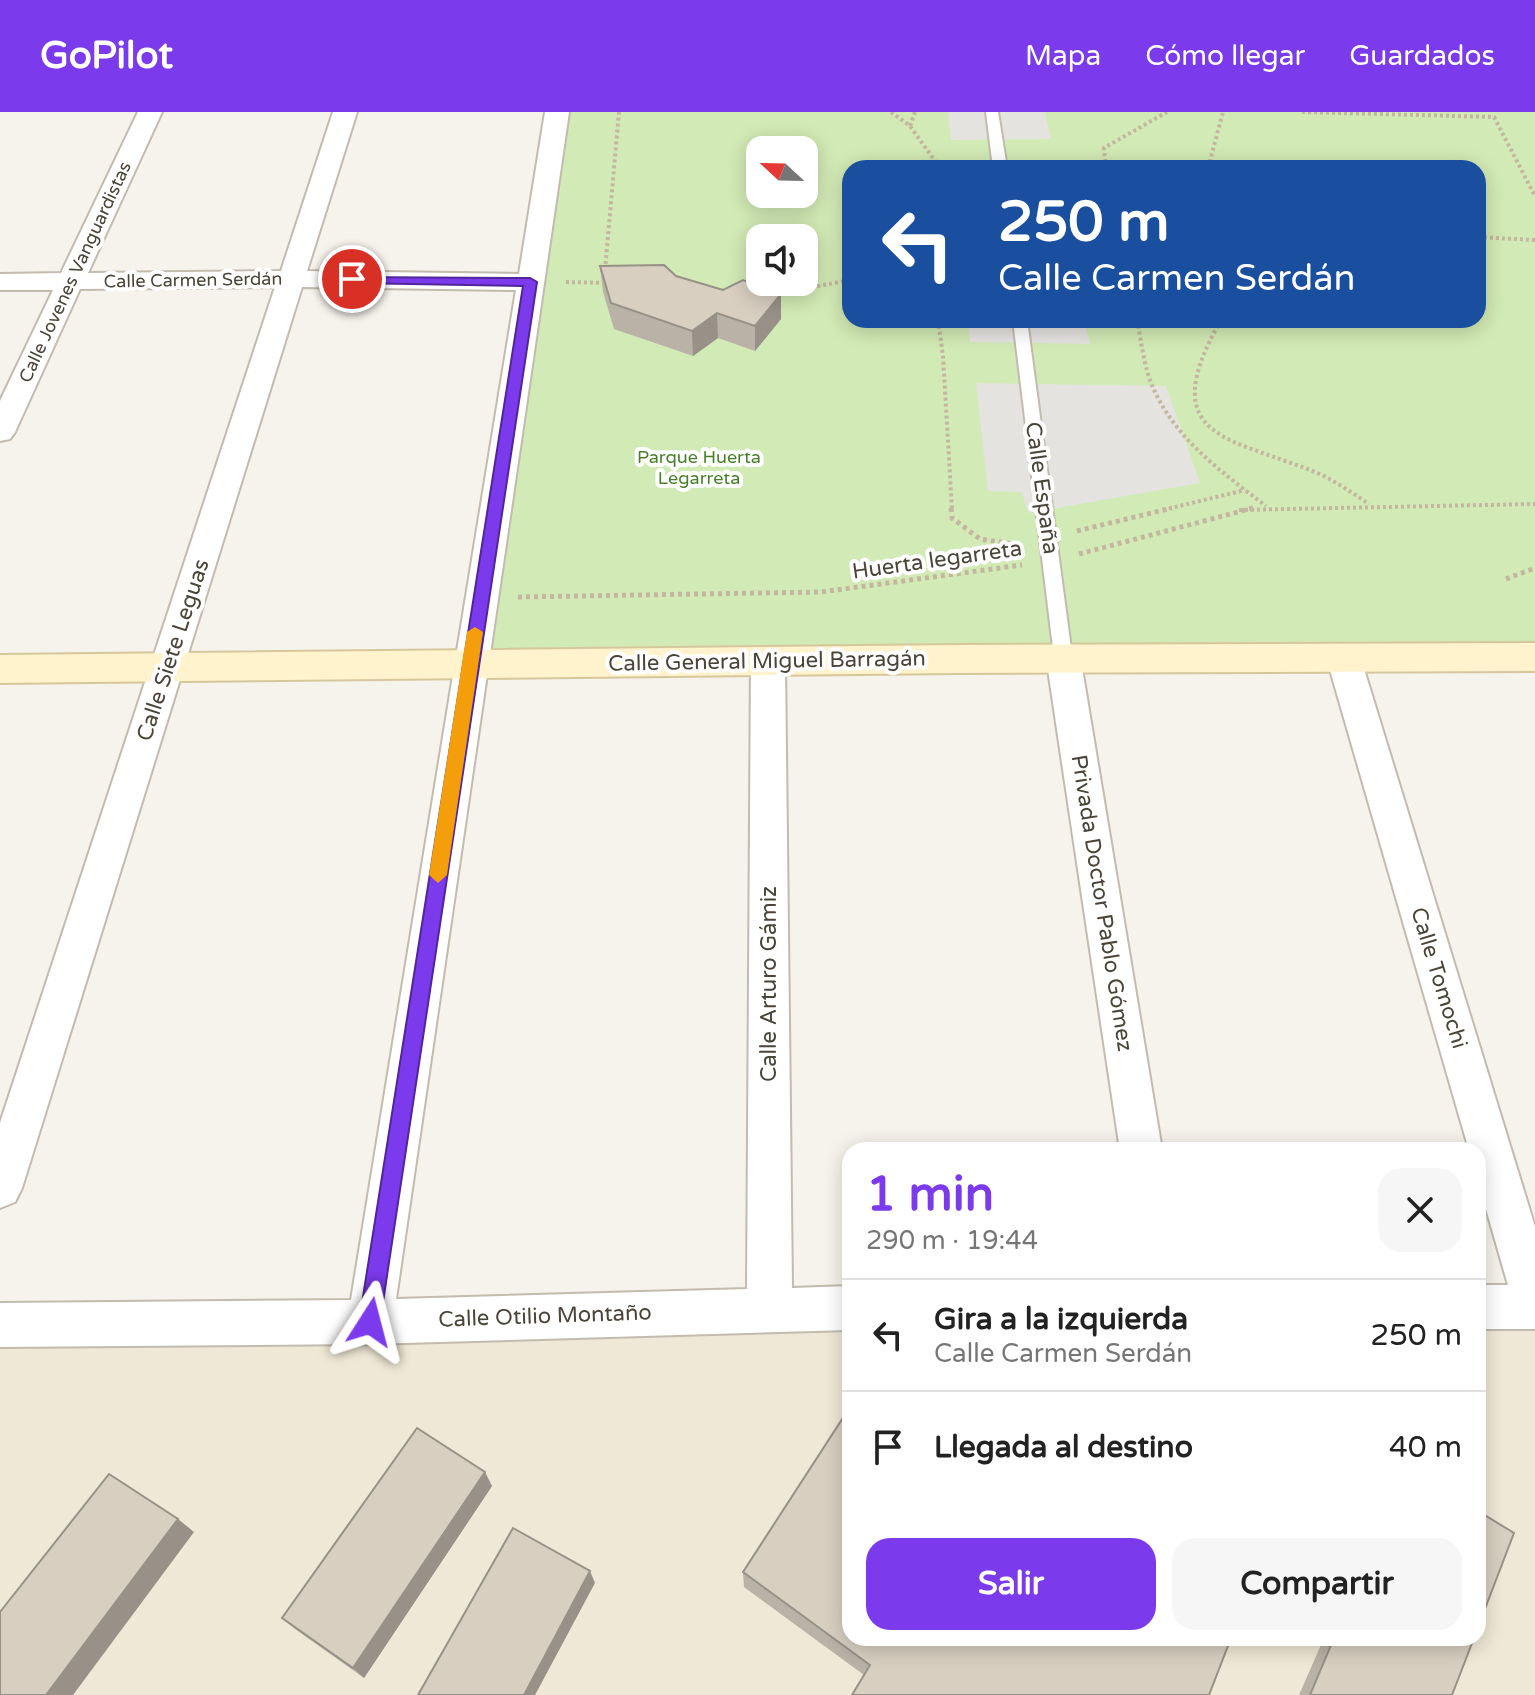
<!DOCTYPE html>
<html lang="es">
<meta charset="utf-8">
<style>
:root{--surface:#fff;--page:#f6f6f6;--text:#222;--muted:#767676;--line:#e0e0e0;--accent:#7c3aed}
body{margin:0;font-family:"Varela Round",sans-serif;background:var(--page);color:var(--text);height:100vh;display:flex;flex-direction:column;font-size:30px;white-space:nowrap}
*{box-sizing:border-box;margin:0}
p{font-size:26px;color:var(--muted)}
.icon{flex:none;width:44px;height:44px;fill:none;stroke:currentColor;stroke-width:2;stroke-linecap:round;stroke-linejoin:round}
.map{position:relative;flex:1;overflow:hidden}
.details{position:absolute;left:842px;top:1030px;width:644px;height:504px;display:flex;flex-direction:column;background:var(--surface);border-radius:24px;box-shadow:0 4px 20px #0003}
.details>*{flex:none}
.banner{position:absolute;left:842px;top:48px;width:644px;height:168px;border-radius:24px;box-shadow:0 4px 20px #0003;background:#1a4fa0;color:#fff;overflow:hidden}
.needle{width:52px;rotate:292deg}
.fabs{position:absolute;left:746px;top:24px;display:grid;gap:16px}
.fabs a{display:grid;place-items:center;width:72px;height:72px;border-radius:16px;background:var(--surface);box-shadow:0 4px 20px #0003;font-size:40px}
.pin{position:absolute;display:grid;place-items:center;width:68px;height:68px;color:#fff;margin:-34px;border:4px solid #fff;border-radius:50%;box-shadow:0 2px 8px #0007}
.me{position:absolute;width:88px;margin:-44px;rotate:9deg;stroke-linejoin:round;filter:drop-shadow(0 0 6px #0008)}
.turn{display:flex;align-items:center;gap:28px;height:168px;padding:0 24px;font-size:36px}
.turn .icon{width:104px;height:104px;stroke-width:2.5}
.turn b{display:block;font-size:56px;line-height:68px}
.round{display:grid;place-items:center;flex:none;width:84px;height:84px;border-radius:24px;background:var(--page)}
.headline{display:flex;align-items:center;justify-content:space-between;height:136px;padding:0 24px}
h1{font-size:48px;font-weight:700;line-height:60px;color:var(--accent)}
.button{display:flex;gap:16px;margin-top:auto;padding:16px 24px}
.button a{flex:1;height:92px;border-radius:24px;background:var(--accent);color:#fff;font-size:32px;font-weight:700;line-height:92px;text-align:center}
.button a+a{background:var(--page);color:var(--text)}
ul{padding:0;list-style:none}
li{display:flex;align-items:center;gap:24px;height:112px;padding:0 24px;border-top:2px solid var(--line)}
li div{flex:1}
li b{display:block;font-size:30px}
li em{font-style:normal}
header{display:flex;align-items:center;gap:48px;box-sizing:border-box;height:112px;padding:0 40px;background:var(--accent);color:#fff}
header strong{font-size:38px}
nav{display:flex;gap:44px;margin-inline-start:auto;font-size:28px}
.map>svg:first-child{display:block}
.education{fill:#efe8d6}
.green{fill:#d2eab5;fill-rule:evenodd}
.parking{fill:#e5e3e0}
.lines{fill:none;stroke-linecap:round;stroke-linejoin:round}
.service-casing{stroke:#c2bbae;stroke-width:4}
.minor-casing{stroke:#c2bbae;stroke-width:4}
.secondary-casing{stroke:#d6c79b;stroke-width:4}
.path-far1{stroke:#c4b79f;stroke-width:4;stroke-dasharray:3 3;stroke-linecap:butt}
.path{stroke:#c4b79f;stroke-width:5;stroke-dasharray:4 4;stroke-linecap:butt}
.service{fill:#fff;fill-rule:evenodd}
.minor{fill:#fff;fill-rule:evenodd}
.secondary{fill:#fff3cd;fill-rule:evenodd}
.wall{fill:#bab2a6}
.shaded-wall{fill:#979187}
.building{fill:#d8cfc1;stroke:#979187;stroke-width:2}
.route{fill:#7c3aed;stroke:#51269a;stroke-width:2}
.slow{fill:#f59e0b}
.labels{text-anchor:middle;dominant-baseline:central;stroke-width:8;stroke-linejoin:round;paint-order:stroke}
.far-street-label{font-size:18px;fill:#4b4439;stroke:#fff}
.far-park-label{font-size:18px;fill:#4a7f2a;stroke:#fff}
.street-label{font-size:22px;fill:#4b4439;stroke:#fff}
</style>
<header>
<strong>GoPilot</strong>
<nav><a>Mapa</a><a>Cómo llegar</a><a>Guardados</a></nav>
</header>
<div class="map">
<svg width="1535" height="1583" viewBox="0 0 1535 1583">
<rect width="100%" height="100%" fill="#f6f3ec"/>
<polygon class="education" points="1535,1192 1535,1583 0,1583 0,1213 850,1196 850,1526 1478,1526 1478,1193"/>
<path class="green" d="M 557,0 L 1535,0 L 1535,545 L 469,554 ZM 760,38 L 804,38 L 804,82 L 760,82 ZM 850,56 L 1478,56 L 1478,208 L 850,208 ZM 760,126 L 804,126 L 804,170 L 760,170 Z"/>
<g class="parking">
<polygon points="948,0 1045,0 1051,27 951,28"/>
<polygon points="968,208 1084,208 1090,232 970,230"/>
<polygon points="976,271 1166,274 1200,371 1028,401 1022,380 988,379"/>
</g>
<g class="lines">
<defs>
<g id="service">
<polygon points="986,0 998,0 1007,56 993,56"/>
<polygon points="1013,208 1027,208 1072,544 1063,550 1054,544"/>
</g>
<g id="minor">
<polygon points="138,0 162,0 88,161 281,159 333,0 357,0 307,159 519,162 545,0 569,0 396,1187 747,1177 751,548 756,539 768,536 780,539 785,548 792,1176 850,1174 850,1218 370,1232 0,1235 0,1191 351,1188 516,178 302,175 22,1076 15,1090 0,1096 0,1011 275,175 80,177 15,320 10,327 0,329 0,289 53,178 0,178 0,162 61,161"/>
<polygon points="1063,532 1075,536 1080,544 1162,1038 1120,1038 1046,544 1051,536"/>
<polygon points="1343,532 1355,536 1360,544 1535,1115 1535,1217 1478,1217 1478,1173 1508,1173 1478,1069 1478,1038 1469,1038 1326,544 1331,536"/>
</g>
<polygon id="secondary" points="1535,531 1535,559 959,561 0,571 0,543 959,533"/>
</defs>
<use href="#service" class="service-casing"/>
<use href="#minor" class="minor-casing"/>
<use href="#secondary" class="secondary-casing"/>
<g class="path-far1">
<polyline points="891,0 910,14 940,56"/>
<polyline points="1302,0 1494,5 1535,84"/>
<polyline points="910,14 915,0"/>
<polyline points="1106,56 1104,36 1167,0"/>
<polyline points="1208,56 1223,0"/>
<polyline points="1478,125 1535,128"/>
<polyline points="605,158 619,0"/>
<polyline points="566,170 608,171"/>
<polyline points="776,182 850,168"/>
<polyline points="938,208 943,244 952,398"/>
<path d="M 1137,208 C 1142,232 1144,258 1155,280 C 1178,329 1224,362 1266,394"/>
<path d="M 1221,208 C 1151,330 1234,325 1322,363 C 1338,371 1354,382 1369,392"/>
<polyline points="1163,398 1245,378"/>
<polyline points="1239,398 1535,392"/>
</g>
<g class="path">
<polyline points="951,396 952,406 980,427 1020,433"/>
<polyline points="1077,419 1172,396"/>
<polyline points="1079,442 1253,396"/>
<polyline points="1506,467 1535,456"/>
<polyline points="518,485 821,480 1022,453"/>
</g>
<use href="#service" class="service"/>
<use href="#minor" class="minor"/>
<use href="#secondary" class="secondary"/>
</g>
<g class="wall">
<polygon points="600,154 676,164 723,178 781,182 781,207 755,239 718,226 693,244 614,217 603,180"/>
<polygon points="492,1374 364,1566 295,1517 282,1506"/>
<polygon points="743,1460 850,1526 1231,1526 864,1563 744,1475"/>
<polygon points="1324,1526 1474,1526 1452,1583 1299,1583"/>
</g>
<g class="shaded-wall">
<polygon points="781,182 781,207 755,239 755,214"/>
<polygon points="717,201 718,226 693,244 692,219"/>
<polygon points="485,1360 492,1374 364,1566 353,1556"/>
<polygon points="178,1407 194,1420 73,1583 46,1583"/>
<polygon points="590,1459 595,1471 535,1583 524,1583"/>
</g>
<g class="building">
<polygon points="664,153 676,164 723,178 743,168 781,182 755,214 717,201 692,219 611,191 600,154"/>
<polygon points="850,1295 850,1526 1231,1526 1209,1583 852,1583 870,1553 743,1460"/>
<polygon points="417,1316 485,1360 353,1556 282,1506"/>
<polygon points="109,1362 178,1407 46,1583 0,1583 0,1500"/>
<polygon points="1478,1399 1514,1421 1478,1515"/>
<polygon points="513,1416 590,1459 524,1583 418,1583"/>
<polygon points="1334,1526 1474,1526 1452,1583 1310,1583"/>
</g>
<polygon class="route" points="347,165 530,166 537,170 380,1210 377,1217 370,1221 362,1217 359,1210 523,174 352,171 347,170"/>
<polygon class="slow" points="475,515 483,520 447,763 438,771 429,763 467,520"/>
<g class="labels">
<g class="far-street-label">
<text transform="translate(75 160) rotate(-65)">Calle Jovenes Vanguardistas</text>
<text transform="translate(193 168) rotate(-1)">Calle Carmen Serdán</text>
</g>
<g class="far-park-label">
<text x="699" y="345">Parque Huerta<tspan x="699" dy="21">Legarreta</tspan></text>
</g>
<g class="street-label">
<text transform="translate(1042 376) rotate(82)">Calle España</text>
<text transform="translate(937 448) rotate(-8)">Huerta legarreta</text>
<text transform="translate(173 538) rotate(-72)">Calle Siete Leguas</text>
<text transform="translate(767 549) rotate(-1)">Calle General Miguel Barragán</text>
<text transform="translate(1102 791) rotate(81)">Privada Doctor Pablo Gómez</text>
<text transform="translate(1439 866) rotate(73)">Calle Tomochi</text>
<text transform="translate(769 872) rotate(-90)">Calle Arturo Gámiz</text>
<text transform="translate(545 1204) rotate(-2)">Calle Otilio Montaño</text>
</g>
</g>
</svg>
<div class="fabs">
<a><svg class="needle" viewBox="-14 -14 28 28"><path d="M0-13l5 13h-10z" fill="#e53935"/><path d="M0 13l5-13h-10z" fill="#767676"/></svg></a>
<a><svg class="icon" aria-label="sound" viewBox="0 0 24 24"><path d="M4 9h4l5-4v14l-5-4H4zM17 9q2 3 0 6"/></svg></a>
</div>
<div class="pin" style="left:352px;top:167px;background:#d93025"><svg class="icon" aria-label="arrive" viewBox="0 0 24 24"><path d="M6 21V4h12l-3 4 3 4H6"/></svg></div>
<svg class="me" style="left:370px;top:1210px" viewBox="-20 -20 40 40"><path d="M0-17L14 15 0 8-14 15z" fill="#7c3aed" stroke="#fff" stroke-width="4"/></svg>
<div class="banner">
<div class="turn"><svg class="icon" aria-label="left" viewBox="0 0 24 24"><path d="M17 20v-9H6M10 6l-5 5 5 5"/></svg><div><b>250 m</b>Calle Carmen Serdán</div></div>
</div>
<section class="details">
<div class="headline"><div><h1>1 min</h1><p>290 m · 19:44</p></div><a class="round"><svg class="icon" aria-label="close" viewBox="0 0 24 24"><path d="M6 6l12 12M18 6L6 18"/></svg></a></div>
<ul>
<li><svg class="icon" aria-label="left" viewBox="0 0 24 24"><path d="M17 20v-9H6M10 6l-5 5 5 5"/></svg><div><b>Gira a la izquierda</b><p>Calle Carmen Serdán</p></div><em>250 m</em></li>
<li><svg class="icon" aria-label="arrive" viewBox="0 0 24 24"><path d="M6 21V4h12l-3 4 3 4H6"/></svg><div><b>Llegada al destino</b></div><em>40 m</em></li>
</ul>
<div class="button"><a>Salir</a><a>Compartir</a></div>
</section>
</div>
